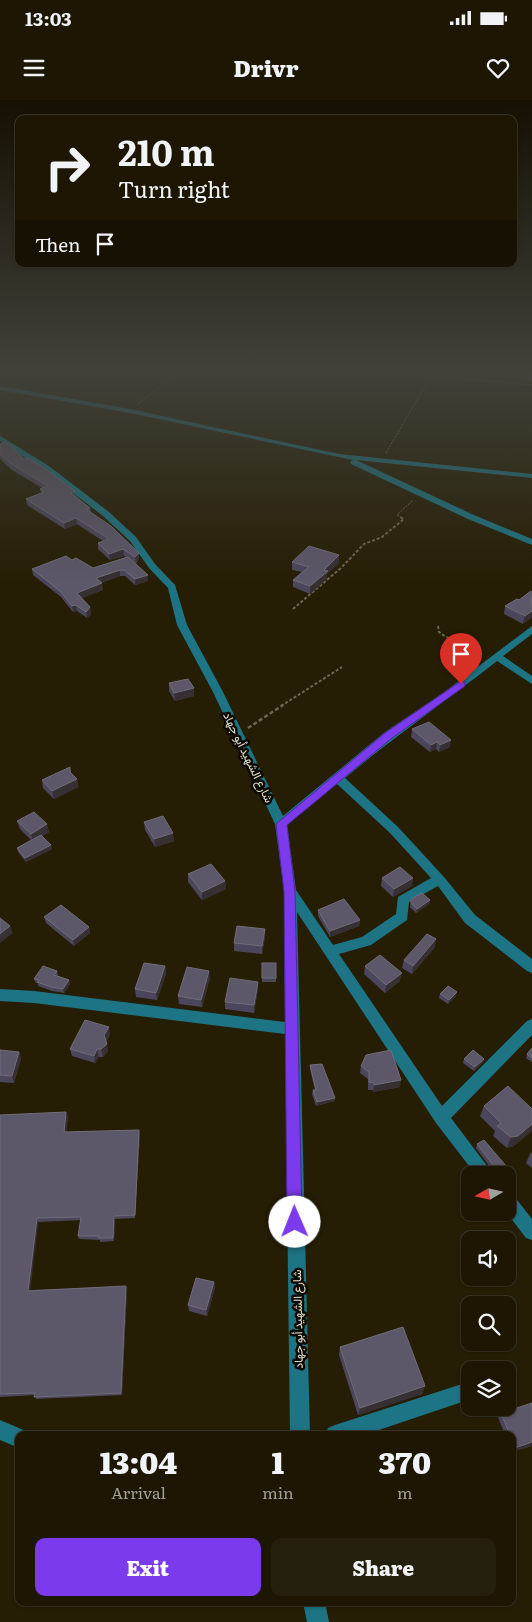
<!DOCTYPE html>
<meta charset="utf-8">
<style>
:root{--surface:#1c1603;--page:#251f0d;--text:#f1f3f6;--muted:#a09f9a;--line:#3a3525;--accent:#7c3aed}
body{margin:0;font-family:Literata,Vazirmatn,serif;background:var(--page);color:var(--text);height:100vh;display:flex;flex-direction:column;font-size:19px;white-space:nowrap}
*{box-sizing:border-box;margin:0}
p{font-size:16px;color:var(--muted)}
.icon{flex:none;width:28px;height:28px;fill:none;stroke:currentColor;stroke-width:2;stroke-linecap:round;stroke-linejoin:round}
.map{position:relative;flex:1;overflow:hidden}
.sheet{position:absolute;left:15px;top:1331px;width:501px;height:175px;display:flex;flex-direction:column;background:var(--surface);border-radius:10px;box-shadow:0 1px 4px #0004,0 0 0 1px var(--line)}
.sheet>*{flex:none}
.top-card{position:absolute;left:15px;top:15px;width:502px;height:152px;border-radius:10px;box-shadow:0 1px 4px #0004,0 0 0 1px var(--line);background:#1c1603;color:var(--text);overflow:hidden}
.needle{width:32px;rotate:261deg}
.controls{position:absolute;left:461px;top:1066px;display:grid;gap:10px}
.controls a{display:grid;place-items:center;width:55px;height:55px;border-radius:10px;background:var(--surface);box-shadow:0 1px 4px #0004,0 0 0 1px var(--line);font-size:25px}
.pin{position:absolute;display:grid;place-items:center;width:42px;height:42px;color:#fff;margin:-51px -21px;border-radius:50% 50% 50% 0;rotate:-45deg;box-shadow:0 0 5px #0007}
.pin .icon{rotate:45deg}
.me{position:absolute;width:55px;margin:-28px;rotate:359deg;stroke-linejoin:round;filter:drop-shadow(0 0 4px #0008)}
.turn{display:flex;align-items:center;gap:18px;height:105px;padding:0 20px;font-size:22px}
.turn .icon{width:65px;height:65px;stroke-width:2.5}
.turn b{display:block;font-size:35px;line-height:42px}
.then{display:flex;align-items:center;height:48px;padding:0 20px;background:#0003;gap:10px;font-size:19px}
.eta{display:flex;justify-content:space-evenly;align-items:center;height:85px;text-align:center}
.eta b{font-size:30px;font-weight:800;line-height:35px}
.cta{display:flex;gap:10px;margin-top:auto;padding:10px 20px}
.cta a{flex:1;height:58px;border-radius:10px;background:var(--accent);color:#fff;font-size:20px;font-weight:800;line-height:58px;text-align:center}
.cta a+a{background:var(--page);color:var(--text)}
.status{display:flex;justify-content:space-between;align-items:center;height:35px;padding:0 25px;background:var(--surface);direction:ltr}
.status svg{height:14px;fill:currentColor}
header{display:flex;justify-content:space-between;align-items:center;height:65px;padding:0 20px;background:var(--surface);font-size:22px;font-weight:800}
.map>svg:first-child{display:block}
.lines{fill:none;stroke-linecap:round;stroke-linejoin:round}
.path-far2{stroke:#6e6852;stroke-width:1;stroke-dasharray:2.5 1;stroke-linecap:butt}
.path-far1{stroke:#6e6852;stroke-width:2;stroke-dasharray:3 2;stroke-linecap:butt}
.path{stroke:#6e6852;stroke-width:2.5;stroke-dasharray:4 2.5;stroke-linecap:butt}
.minor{fill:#1d7484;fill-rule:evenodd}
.wall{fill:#4c465c}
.shaded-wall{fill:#362f34}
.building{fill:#5c5769;stroke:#716c78}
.route{fill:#7c3aed;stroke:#51269a}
.labels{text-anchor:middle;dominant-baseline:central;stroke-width:5;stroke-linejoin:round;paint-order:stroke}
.street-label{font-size:12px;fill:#e1ddcd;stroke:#0c0902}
</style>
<div class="status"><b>13:03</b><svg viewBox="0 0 49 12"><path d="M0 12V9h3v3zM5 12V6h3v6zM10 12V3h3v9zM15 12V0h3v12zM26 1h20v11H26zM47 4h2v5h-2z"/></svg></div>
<header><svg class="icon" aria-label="menu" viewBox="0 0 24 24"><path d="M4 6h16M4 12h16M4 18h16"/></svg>Drivr<svg class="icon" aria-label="heart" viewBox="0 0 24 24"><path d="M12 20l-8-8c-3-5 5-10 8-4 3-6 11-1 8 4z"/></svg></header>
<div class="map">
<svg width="532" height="1522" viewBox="0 0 532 1522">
<rect width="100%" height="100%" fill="#261e04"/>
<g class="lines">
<g class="path-far2">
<polyline points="138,304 184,268"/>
<polyline points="386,353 431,276 532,285"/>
<polyline points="402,418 397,415 413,400"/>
</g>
<g class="path-far1">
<polyline points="293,509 342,467 364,444 382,437 404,419 400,417"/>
<polyline points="438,526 439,532 443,535 481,556"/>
<polyline points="281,606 342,567"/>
</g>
<polyline class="path" points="248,628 283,605"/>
<g class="minor">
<polygon points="0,286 130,309 339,354 532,374 532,378 356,360 474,415 532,439 532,445 468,419 351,364 350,362 353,360 130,313 0,290"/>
<path d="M 0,336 L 49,366 L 109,412 L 136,437 L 155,464 L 175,485 L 187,525 L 223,592 L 283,716 L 385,632 L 443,593 L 532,526 L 532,534 L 503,556 L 532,576 L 532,584 L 497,561 C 446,601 394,637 345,678 L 398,727 L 444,777 L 475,815 L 532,859 L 532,873 L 527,871 L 465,823 L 438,786 L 409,802 L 407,820 L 371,845 L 339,854 L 442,1006 L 527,921 L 532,919 L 532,935 L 451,1018 L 494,1075 L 476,1075 L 436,1023 L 297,812 L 310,1335 L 290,1335 L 285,934 L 34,903 L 0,901 L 0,889 L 34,891 L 285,922 L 284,791 L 275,724 L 213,592 L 177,525 L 168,488 L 149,468 L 130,441 L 103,416 L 43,370 L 0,341 ZM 337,684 L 390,733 L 431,778 L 398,797 L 396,814 L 362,837 L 333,845 L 296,790 L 287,725 Z"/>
<polygon points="508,1094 514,1096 532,1119 532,1140 526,1138 506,1112"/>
<polygon points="459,1285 466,1287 468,1294 466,1301 459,1303 364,1335 325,1335 328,1328 335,1325"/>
<polygon points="0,1320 26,1331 27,1335 19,1335 19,1348 0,1340"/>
<polygon points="303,1502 325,1502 329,1522 307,1522"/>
</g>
</g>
<g class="wall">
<polygon points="532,272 532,282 528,281 528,278"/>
<polygon points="0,344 24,359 76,396 90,408 91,413 139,453 139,459 136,464 133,462 148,481 135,485 125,476 120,476 101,483 103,490 81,498 90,507 91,514 87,518 77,511 73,512 61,497 33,475 32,469 72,460 93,468 126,457 124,456 110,460 98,449 98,443 103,441 77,424 65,429 27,405 26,399 41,393 40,389 42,388 12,370 0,359"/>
<polygon points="339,455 339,463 327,474 327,479 310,494 293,487 293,480 302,472 292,470 292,462"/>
<polygon points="531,491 523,524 504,514 505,506 519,500"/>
<polygon points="169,583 194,588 194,596 175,601 169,591"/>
<polygon points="412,629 450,647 439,652 436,649 430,652 411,637"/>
<polygon points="70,667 71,673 77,679 78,687 54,699 43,688 42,680"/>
<polygon points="17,721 49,732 42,736 52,749 26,762 18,752 17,748 31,740 20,729"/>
<polygon points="144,722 174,741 155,747 145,730"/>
<polygon points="188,774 225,781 226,789 202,800 188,782"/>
<polygon points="382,778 413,778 412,786 393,797 381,786"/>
<polygon points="411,799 430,800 429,804 416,813 410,807"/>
<polygon points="318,810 360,820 359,826 330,837 318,816"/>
<polygon points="44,817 89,827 90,833 74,846 46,823"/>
<polygon points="265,837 262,854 234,851 234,843"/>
<polygon points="435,847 412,874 402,868 404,860"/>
<rect x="262" y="863" width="14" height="19"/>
<polygon points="165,866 166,874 157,900 136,897 135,889"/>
<polygon points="365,866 400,881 385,893 364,874"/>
<polygon points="57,871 58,875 57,876 69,880 70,884 64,893 52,891 38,886 38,883 36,883 34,879"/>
<polygon points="210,878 202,907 179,904 178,896"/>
<polygon points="258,882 258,889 254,913 225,909 225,902"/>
<polygon points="440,894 456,896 448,904 439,898"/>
<polygon points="110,934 106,942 108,951 103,957 99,957 95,963 72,956 70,949"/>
<polygon points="532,948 532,962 526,958 527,954"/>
<polygon points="0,950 19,952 21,959 14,983 0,982"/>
<polygon points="464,959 484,959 483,962 474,971 463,963"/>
<polygon points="310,965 335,998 335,1001 316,1006 312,994 313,990 315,990 310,969"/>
<polygon points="361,966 400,987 373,992 373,990 368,990 368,979 360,973"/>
<polygon points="508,986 514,1046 507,1048 493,1036 495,1031 480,1016 484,1006"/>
<polygon points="0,1015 68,1016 66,1032 140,1033 135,1118 115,1119 114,1141 100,1142 100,1140 79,1139 78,1136 81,1120 38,1122 30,1190 126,1186 127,1189 122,1295 36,1299 35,1295 0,1297"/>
<polygon points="477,1044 505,1071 499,1075 496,1075 476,1048"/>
<polygon points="532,1052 532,1068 526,1063 530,1054"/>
<polygon points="214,1182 215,1188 207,1216 189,1211 188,1205"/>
<polygon points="340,1247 425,1286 422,1294 358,1315 339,1255"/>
<polygon points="501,1313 532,1346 512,1352 512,1335 505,1335 498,1317"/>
</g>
<g class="shaded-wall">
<polygon points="76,418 77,424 65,429 64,423"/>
<polygon points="123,449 124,456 110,460 109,454"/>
<polygon points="139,453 139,459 136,464 135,457"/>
<polygon points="339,455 339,463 327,474 327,479 310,494 310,486 324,470"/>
<polygon points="120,470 120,476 97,484 96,478"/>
<polygon points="148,475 148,481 135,485 135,479"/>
<polygon points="102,483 103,490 78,500 77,493"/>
<polygon points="76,505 77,511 73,512 72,506"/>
<polygon points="90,507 91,514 87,518 86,512"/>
<polygon points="532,511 532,518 523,524 525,516"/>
<polygon points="194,588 194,596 175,601 174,593"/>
<polygon points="451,640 450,647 439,652 440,645"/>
<polygon points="437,642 436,649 430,652 431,645"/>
<polygon points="77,679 78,687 54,699 52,691"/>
<polygon points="47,724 49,732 33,742 31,734"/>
<polygon points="173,733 174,741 155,747 154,739"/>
<polygon points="51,745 52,749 26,762 25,758"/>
<polygon points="413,778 412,786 393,797 394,789"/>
<polygon points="225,781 226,789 202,800 202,792"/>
<polygon points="430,800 429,804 416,813 417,809"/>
<polygon points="360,820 359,826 330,837 330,831"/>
<polygon points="10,826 13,833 0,843 0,834"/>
<polygon points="89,827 90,833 74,846 73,840"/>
<polygon points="265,829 265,837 262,854 262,846"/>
<polygon points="436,839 435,847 412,874 413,866"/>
<polygon points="165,866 166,874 157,900 156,893"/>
<polygon points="209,871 210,878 202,907 201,900"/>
<polygon points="402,873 400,881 385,893 386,885"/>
<polygon points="69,880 70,884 64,893 63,889"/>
<polygon points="258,882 258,889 254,913 254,905"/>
<polygon points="457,892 456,896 448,904 449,900"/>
<polygon points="109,927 110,934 106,943 104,935"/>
<polygon points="107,944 108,951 103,957 101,949"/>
<polygon points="97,949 99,957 95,963 94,956"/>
<polygon points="19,952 21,959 14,983 12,976"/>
<polygon points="484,959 483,962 474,971 475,967"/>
<polygon points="401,980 400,987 373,992 374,985"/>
<polygon points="335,998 335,1001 316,1006 317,1002"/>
<polygon points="66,1012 68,1016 65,1036 64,1032"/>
<polygon points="532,1024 532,1031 514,1046 507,1048 511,1037"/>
<polygon points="139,1030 140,1033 135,1118 135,1115"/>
<polygon points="507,1067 505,1071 499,1075 497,1075"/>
<polygon points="114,1116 115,1119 114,1141 113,1138"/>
<polygon points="37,1118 38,1122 30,1194 28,1191"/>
<polygon points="214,1182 215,1188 207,1216 206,1210"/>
<polygon points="126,1186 127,1189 122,1295 121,1293"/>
<polygon points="425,1286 422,1294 358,1315 360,1308"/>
<polygon points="532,1342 532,1346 512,1352 515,1348"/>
</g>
<g class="building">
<polygon points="532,272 532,278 528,278"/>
<polygon points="6,342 24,359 27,358 44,368 75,391 71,393 90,408 86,409 111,426 139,453 135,457 123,449 109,454 98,443 109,439 76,418 64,423 26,399 44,392 40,389 48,386 11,364 0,354 0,344"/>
<polygon points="309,446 339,455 324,470 328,471 310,486 293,480 309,467 292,462"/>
<polygon points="66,456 72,460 76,458 93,468 128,457 148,475 135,479 124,470 120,470 96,478 102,483 77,493 90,507 86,512 76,505 72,506 60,491 32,469"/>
<polygon points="531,491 532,511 525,516 505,506 517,499 519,500"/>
<polygon points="188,579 194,588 174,593 169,583"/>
<polygon points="429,622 451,640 440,645 437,642 431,645 412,629"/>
<polygon points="70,667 70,672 77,679 52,691 42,680"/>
<polygon points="34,712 47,724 31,734 17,721"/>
<polygon points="163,716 173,733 154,739 144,722"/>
<polygon points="41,735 51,745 25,758 17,748"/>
<polygon points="211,764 225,781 202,792 188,774"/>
<polygon points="400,767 413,778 394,789 382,778"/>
<polygon points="422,793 430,800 417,809 411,803 411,799"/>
<polygon points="344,799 360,820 330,831 318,810"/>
<polygon points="61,805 89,827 73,840 44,817"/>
<polygon points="0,818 10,826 0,834"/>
<polygon points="237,826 265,829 262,846 234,843"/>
<polygon points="427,834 436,839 413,866 404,860"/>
<polygon points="380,855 402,873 386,885 365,866"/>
<polygon points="144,863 165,866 156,893 135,889"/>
<rect x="262" y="863" width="14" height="15"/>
<polygon points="43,866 57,871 54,875 69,880 63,889 51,887 37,882 39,880 34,879"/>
<polygon points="187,867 209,871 201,900 178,896"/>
<polygon points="230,878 258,882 254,905 225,902"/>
<polygon points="448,886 457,892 449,900 440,894"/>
<polygon points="85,920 109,927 104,935 107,944 101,949 97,949 94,956 70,949"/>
<polygon points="532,948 532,958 527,954"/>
<polygon points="0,950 19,952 12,976 0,975"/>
<polygon points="391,950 401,980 374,985 374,983 369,982 369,972 361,966 366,955"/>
<polygon points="473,950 484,959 475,967 464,959"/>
<polygon points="322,964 335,998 317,1002 313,990 316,990 310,965"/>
<polygon points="508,986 532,1009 532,1024 518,1036 511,1037 497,1026 501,1023 484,1006"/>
<polygon points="66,1012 64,1032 139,1030 135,1115 114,1116 113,1138 99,1138 99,1136 78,1136 81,1117 37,1118 28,1191 126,1186 121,1293 34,1297 35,1293 0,1294 0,1015"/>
<polygon points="484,1040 507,1067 497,1074 497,1070 477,1044"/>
<polygon points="196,1178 214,1182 206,1210 188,1205"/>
<polygon points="403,1227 425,1286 360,1308 340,1247"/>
<polygon points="532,1303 532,1342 515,1348 512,1341 512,1335 510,1335 501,1313"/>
</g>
<linearGradient id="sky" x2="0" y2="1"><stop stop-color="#151002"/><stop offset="0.56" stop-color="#41413a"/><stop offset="1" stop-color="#41413a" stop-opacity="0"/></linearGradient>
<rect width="532" height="481" fill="url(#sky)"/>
<polygon class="route" points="461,581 465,582 465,586 392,638 287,725 295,791 302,1122 300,1128 295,1130 289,1128 287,1122 284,791 276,724 385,633"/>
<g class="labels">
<g class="street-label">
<text transform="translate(249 657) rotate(64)">شارع الشهيد أبو جهاد</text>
<text transform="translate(297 1219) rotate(-91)">شارع الشهيد أبو جهاد</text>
</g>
</g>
</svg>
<div class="controls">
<a><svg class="needle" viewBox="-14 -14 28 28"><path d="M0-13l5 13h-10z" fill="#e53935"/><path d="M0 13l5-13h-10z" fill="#a09f9a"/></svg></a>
<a><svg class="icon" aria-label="sound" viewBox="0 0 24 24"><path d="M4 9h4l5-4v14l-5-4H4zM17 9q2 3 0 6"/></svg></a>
<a><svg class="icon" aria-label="search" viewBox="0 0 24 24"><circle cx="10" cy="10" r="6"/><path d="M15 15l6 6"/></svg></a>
<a><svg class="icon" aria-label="layers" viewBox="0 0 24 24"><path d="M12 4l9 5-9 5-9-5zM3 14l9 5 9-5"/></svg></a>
</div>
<div class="pin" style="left:461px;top:584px;background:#d93025"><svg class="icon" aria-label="arrive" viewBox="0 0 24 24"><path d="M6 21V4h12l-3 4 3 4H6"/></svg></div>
<svg class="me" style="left:295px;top:1122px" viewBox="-20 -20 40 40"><circle r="19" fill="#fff"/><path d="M0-13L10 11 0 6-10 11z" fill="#7c3aed"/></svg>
<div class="top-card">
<div class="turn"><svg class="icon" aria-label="right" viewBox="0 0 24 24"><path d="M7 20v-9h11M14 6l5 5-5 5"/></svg><div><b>210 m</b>Turn right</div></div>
<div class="then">Then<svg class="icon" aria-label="arrive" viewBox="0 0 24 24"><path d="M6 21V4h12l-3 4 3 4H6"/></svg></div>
</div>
<section class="sheet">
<div class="eta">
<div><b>13:04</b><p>Arrival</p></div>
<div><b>1</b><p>min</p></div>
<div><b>370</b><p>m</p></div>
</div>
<div class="cta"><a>Exit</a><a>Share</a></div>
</section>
</div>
